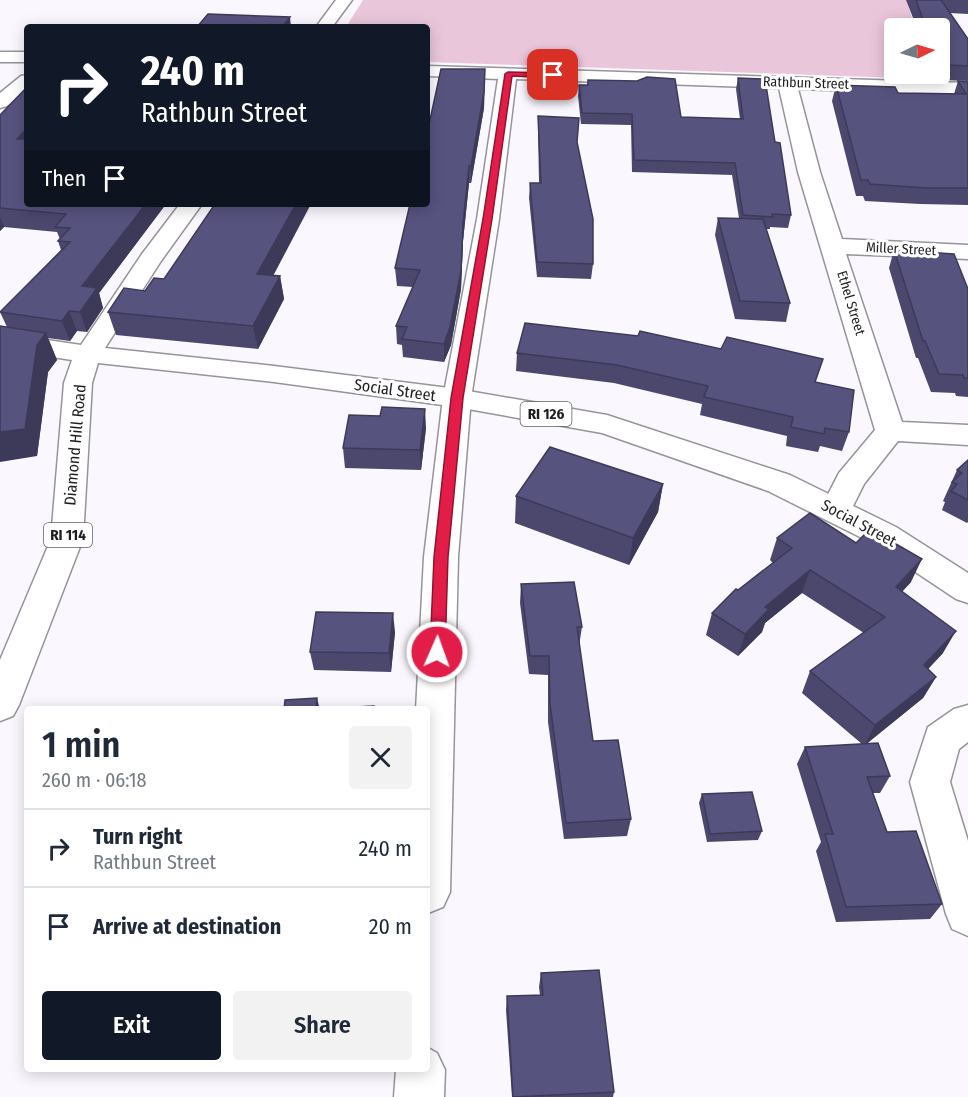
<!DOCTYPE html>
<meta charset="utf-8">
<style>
:root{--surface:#fff;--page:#f2f2f3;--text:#1f2937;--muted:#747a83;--line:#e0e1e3;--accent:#111827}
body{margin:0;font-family:"Fira Sans Condensed",sans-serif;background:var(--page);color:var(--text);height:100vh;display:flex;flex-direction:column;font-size:22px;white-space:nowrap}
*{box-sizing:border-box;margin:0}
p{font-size:20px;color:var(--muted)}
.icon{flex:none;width:33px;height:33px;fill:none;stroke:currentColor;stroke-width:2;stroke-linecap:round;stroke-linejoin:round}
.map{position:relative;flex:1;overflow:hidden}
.panel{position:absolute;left:24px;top:706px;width:406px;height:366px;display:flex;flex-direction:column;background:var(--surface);border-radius:6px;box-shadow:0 3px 15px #0003}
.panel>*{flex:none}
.banner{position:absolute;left:24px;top:24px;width:406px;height:183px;border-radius:6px;box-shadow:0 3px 15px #0003;background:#111827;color:#fff;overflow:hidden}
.needle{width:39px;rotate:85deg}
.fabs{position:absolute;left:884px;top:18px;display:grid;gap:12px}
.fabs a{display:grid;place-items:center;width:66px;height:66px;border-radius:6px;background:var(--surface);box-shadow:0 3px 15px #0003;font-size:30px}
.pin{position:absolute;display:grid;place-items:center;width:51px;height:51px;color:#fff;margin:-26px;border-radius:12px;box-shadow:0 3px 9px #0006}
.me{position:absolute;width:66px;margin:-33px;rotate:2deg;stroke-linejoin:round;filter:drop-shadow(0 0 4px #0008)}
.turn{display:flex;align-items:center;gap:21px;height:126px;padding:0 18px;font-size:27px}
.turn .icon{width:78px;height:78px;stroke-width:2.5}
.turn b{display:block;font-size:42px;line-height:51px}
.then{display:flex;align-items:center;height:57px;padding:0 18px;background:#0003;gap:12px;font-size:22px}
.round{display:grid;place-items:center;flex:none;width:63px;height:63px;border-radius:6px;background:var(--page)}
.summary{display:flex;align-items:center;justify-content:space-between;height:102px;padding:0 18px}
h1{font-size:36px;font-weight:600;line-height:45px}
.primary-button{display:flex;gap:12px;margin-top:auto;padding:12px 18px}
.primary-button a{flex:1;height:69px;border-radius:6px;background:var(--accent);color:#fff;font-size:24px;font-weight:600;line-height:69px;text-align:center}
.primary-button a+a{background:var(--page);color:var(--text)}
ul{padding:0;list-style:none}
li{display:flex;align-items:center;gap:18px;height:78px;padding:0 18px;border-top:2px solid var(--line)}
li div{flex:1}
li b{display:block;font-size:22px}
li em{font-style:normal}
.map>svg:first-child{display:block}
.green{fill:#eac6da}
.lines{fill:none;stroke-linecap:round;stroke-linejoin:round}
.minor-casing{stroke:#969399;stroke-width:3}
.major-casing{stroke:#969399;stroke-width:3}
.minor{fill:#fff;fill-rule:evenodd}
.major{fill:#fff;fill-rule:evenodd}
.wall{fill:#4b476d}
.shaded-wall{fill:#3d3a59}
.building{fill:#57537f;stroke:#3d3a59;stroke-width:1.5}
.route{fill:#e11d48;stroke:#92132f;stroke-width:1.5}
.labels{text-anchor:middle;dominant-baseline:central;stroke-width:6;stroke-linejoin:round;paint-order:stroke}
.far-street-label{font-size:14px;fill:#1e1d20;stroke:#fff}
.shield{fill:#fff;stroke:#626163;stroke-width:1.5}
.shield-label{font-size:15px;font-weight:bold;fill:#1e1d20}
.street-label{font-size:16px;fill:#1e1d20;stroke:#fff}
</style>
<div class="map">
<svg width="968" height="1097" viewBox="0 0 968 1097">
<rect width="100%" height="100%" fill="#faf7fe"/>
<polygon class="green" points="363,0 912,0 908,5 915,28 894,28 894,74 929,74 931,79 428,62 428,27 346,27"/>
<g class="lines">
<defs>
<g id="minor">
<polygon points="336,0 352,0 332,27 316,27"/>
<polygon points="428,66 968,83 968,95 798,89 820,172 842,239 968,245 968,259 846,254 902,422 968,425 968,445 898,441 864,484 847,518 836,521 825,518 820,510 839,473 875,430 798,172 779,88 516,79 499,219 471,398 458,557 450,892 443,907 428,913 428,710 416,710 424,557 443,398 477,219 498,79 428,76"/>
<polygon points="27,75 27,89 7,106 0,108 0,93 21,76"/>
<polygon points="968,705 968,742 959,749 950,782 968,841 968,936 952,929 946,914 910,782 928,727 954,709"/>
<polygon points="428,1048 437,1053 445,1070 444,1097 394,1097 396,1070 428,1070"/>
</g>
<g id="major">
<rect x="0" y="52" width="27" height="10"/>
<polygon points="180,204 202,204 161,261 105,348 274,366 457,389 607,415 790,475 896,527 968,573 968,603 956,599 872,543 768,491 602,433 457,407 274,382 98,363 92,383 83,539 19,705 13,716 0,721 0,660 51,539 64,383 72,360 0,349 0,333 81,345 142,254"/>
</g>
</defs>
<use href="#minor" class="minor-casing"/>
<use href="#major" class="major-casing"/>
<use href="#minor" class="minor"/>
<use href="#major" class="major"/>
</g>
<g class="wall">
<polygon points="906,0 968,0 968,14 950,13 968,39 968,81 943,80 939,73 939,28 917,28"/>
<polygon points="485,69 484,108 471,183 469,183 463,241 461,289 451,345 444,362 403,357 402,345 397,344 396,326 413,287 397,286 395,268"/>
<polygon points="738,78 775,142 791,215 788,228 770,227 770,229 766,229 790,303 786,322 735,319 715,235 718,218 739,218 732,175 632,172 631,125 581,124 578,96 579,85 587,85 588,80 681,117 740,119 736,89"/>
<polygon points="958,81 968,82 968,205 920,204 865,201 863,196 856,196 832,101 836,85 898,93 954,94"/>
<polygon points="0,115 27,204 166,204 99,293 103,308 87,332 77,331 70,341 48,338 57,360 48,372 37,456 7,327 0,312 61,250 58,241 60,239 57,232 4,227 0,231"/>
<polygon points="538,116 577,142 593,264 591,279 537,277 529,198 530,183 539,183 538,130"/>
<polygon points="894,250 968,289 968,397 956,396 955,393 931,392 918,358 916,358 889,268"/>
<polygon points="273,275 280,276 284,299 258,349 116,335 108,312 145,291 164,279"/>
<polygon points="517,353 816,382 849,432 842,451 820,446 818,452 786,446 787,436 700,415 702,404 614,383 516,371"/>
<polygon points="380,416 426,428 421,470 345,468 343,448"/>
<polygon points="968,460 968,522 967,523 942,510 945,502 943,501 957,470"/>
<polygon points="663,484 658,512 629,565 515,523 516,496"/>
<polygon points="777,538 911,582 902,592 943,653 928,669 936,677 923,698 867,743 890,776 880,793 873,793 887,832 942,904 930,919 836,922 816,851 821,842 797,764 805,747 862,744 802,693 810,671 864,633 802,593 765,623 762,632 738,656 706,635 712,613 738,590 773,563 770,560"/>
<polygon points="521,584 582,627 579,646 593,741 631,819 627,836 564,839 548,722 548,675 529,674 520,603"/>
<polygon points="395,632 391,672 314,670 310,652"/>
<polygon points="702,794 762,831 758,840 707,842 699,803"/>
<polygon points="541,973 614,1092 613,1097 512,1097 506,1010 507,996 540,995 539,987"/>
</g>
<g class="shaded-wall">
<polygon points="290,17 291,27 282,27"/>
<polygon points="485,69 484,108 471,183 471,166"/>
<polygon points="27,128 27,153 17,139"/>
<polygon points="469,166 469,183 463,241 461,289 451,345 444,362 444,344 463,224"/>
<polygon points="146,204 166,204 99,293 103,308 87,332 80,312 82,286"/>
<polygon points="296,204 311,204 262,297 257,274"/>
<polygon points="0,217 4,227 0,231"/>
<polygon points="280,276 284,299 258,349 253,326"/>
<polygon points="69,311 77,331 70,341 62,321"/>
<polygon points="46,333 57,360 48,372 37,456 0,462 0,432 37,345"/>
<polygon points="425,409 426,428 421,470 420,450"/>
<polygon points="663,484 658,512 629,565 633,538"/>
<polygon points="922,559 911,582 885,609 896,587"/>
<polygon points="810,570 802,593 765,623 762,632 738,656 745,634 765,607"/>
<polygon points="393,613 395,632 391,672 389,653"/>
<polygon points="956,631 943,653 912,686 924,665"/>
<polygon points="936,677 923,698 864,746 875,725"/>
<polygon points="317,698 320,710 316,710"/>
</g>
<g class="building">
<polygon points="916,0 941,0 968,39 968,66 948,65 939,50 939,28 926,28"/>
<polygon points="208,14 290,17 282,27 197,27"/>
<polygon points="441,69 485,69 484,92 471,166 469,166 463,224 461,271 450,327 444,344 402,339 407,327 396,326 420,270 395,268 410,204 428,204 428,129"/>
<polygon points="647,77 675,79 681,117 743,119 738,78 765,79 775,142 780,143 791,215 772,214 773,217 743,215 735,163 634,160 632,114 582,113 579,85 588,85 588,80 637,81"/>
<polygon points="958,81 968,82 968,188 926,188 870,184 868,180 861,180 836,85 895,87 898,93 966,94"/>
<polygon points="27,87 27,128 17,139 27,139 27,204 146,204 82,286 97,288 80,312 69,311 62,321 0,312 70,242 58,241 70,228 55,227 66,214 0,208 0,115"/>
<polygon points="538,116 579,118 577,142 593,219 593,264 537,262 530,183 541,183"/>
<polygon points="215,204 296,204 257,274 280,276 253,326 108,312 124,288 145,291 154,278 164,279"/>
<polygon points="718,218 763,219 790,303 740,301"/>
<polygon points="894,250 954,254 968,289 968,378 964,378 963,375 939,374 925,341 923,341"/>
<polygon points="525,323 638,336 640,331 721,349 727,337 823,359 815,382 854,390 849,432 825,428 824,434 791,427 793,417 704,397 708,386 617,365 517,353"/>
<polygon points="0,326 46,333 37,345 25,429 0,432"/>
<polygon points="382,407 425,409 420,450 343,448 349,415 380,416"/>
<polygon points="550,447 663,484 633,538 516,496"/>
<polygon points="968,460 968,500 951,491 957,484 952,482 962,473 957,470"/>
<polygon points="810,513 856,543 870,529 922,559 896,587 956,631 924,665 936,677 875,725 810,671 885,617 810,570 765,607 769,609 745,634 712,613 736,589 738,590 792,548 777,538"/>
<polygon points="574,582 582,627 577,627 593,741 618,740 631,819 566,823 550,704 549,656 530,656 521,584"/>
<polygon points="316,612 393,613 389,653 310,652"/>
<polygon points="317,698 316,709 374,706 374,710 284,710 285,700"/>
<polygon points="878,743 890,776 867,777 887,832 916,831 942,904 846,907 825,834 833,834 805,747"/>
<polygon points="752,792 762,831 710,834 702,794"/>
<polygon points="599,970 614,1092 513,1097 507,996 543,995 541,973"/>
</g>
<polygon class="route" points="508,72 553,73 557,75 553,78 512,76 492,219 463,398 448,557 445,652 443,657 432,657 430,652 434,557 451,398 483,219 505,74"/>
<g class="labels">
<g class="far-street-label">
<text transform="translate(806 83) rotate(2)">Rathbun Street</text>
<text transform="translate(901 249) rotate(3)">Miller Street</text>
<text transform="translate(851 303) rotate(73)">Ethel Street</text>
</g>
<g class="shield">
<rect x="520.5" y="402" width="51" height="24" rx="4.5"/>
<rect x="44" y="523" width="48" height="24" rx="4.5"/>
</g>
<g class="shield-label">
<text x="546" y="414">RI 126</text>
<text x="68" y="535">RI 114</text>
</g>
<g class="street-label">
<text transform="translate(395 390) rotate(8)">Social Street</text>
<text transform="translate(75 445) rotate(-85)">Diamond Hill Road</text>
<text transform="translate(859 523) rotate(28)">Social Street</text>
</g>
</g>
</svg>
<div class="fabs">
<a><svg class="needle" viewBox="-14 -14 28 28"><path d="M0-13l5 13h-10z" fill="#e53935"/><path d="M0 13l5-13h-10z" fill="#747a83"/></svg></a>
</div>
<div class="pin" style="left:553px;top:75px;background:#d93025"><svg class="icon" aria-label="arrive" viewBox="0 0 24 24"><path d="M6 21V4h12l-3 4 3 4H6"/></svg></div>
<svg class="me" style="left:437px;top:652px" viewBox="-20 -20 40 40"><circle r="17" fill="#e11d48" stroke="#fff" stroke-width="3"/><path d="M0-11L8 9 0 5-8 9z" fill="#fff"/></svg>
<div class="banner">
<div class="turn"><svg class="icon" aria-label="right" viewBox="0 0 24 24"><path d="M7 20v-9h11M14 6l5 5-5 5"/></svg><div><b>240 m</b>Rathbun Street</div></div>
<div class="then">Then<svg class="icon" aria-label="arrive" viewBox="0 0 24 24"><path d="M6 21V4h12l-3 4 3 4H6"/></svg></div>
</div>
<section class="panel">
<div class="summary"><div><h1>1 min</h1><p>260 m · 06:18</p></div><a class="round"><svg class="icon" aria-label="close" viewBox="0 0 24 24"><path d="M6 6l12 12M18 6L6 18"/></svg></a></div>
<ul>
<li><svg class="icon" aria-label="right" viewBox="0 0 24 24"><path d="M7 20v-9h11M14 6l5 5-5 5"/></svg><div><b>Turn right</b><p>Rathbun Street</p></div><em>240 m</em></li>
<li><svg class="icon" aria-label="arrive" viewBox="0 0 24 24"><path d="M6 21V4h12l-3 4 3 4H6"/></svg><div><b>Arrive at destination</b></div><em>20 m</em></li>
</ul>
<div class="primary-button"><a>Exit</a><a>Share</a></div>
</section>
</div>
